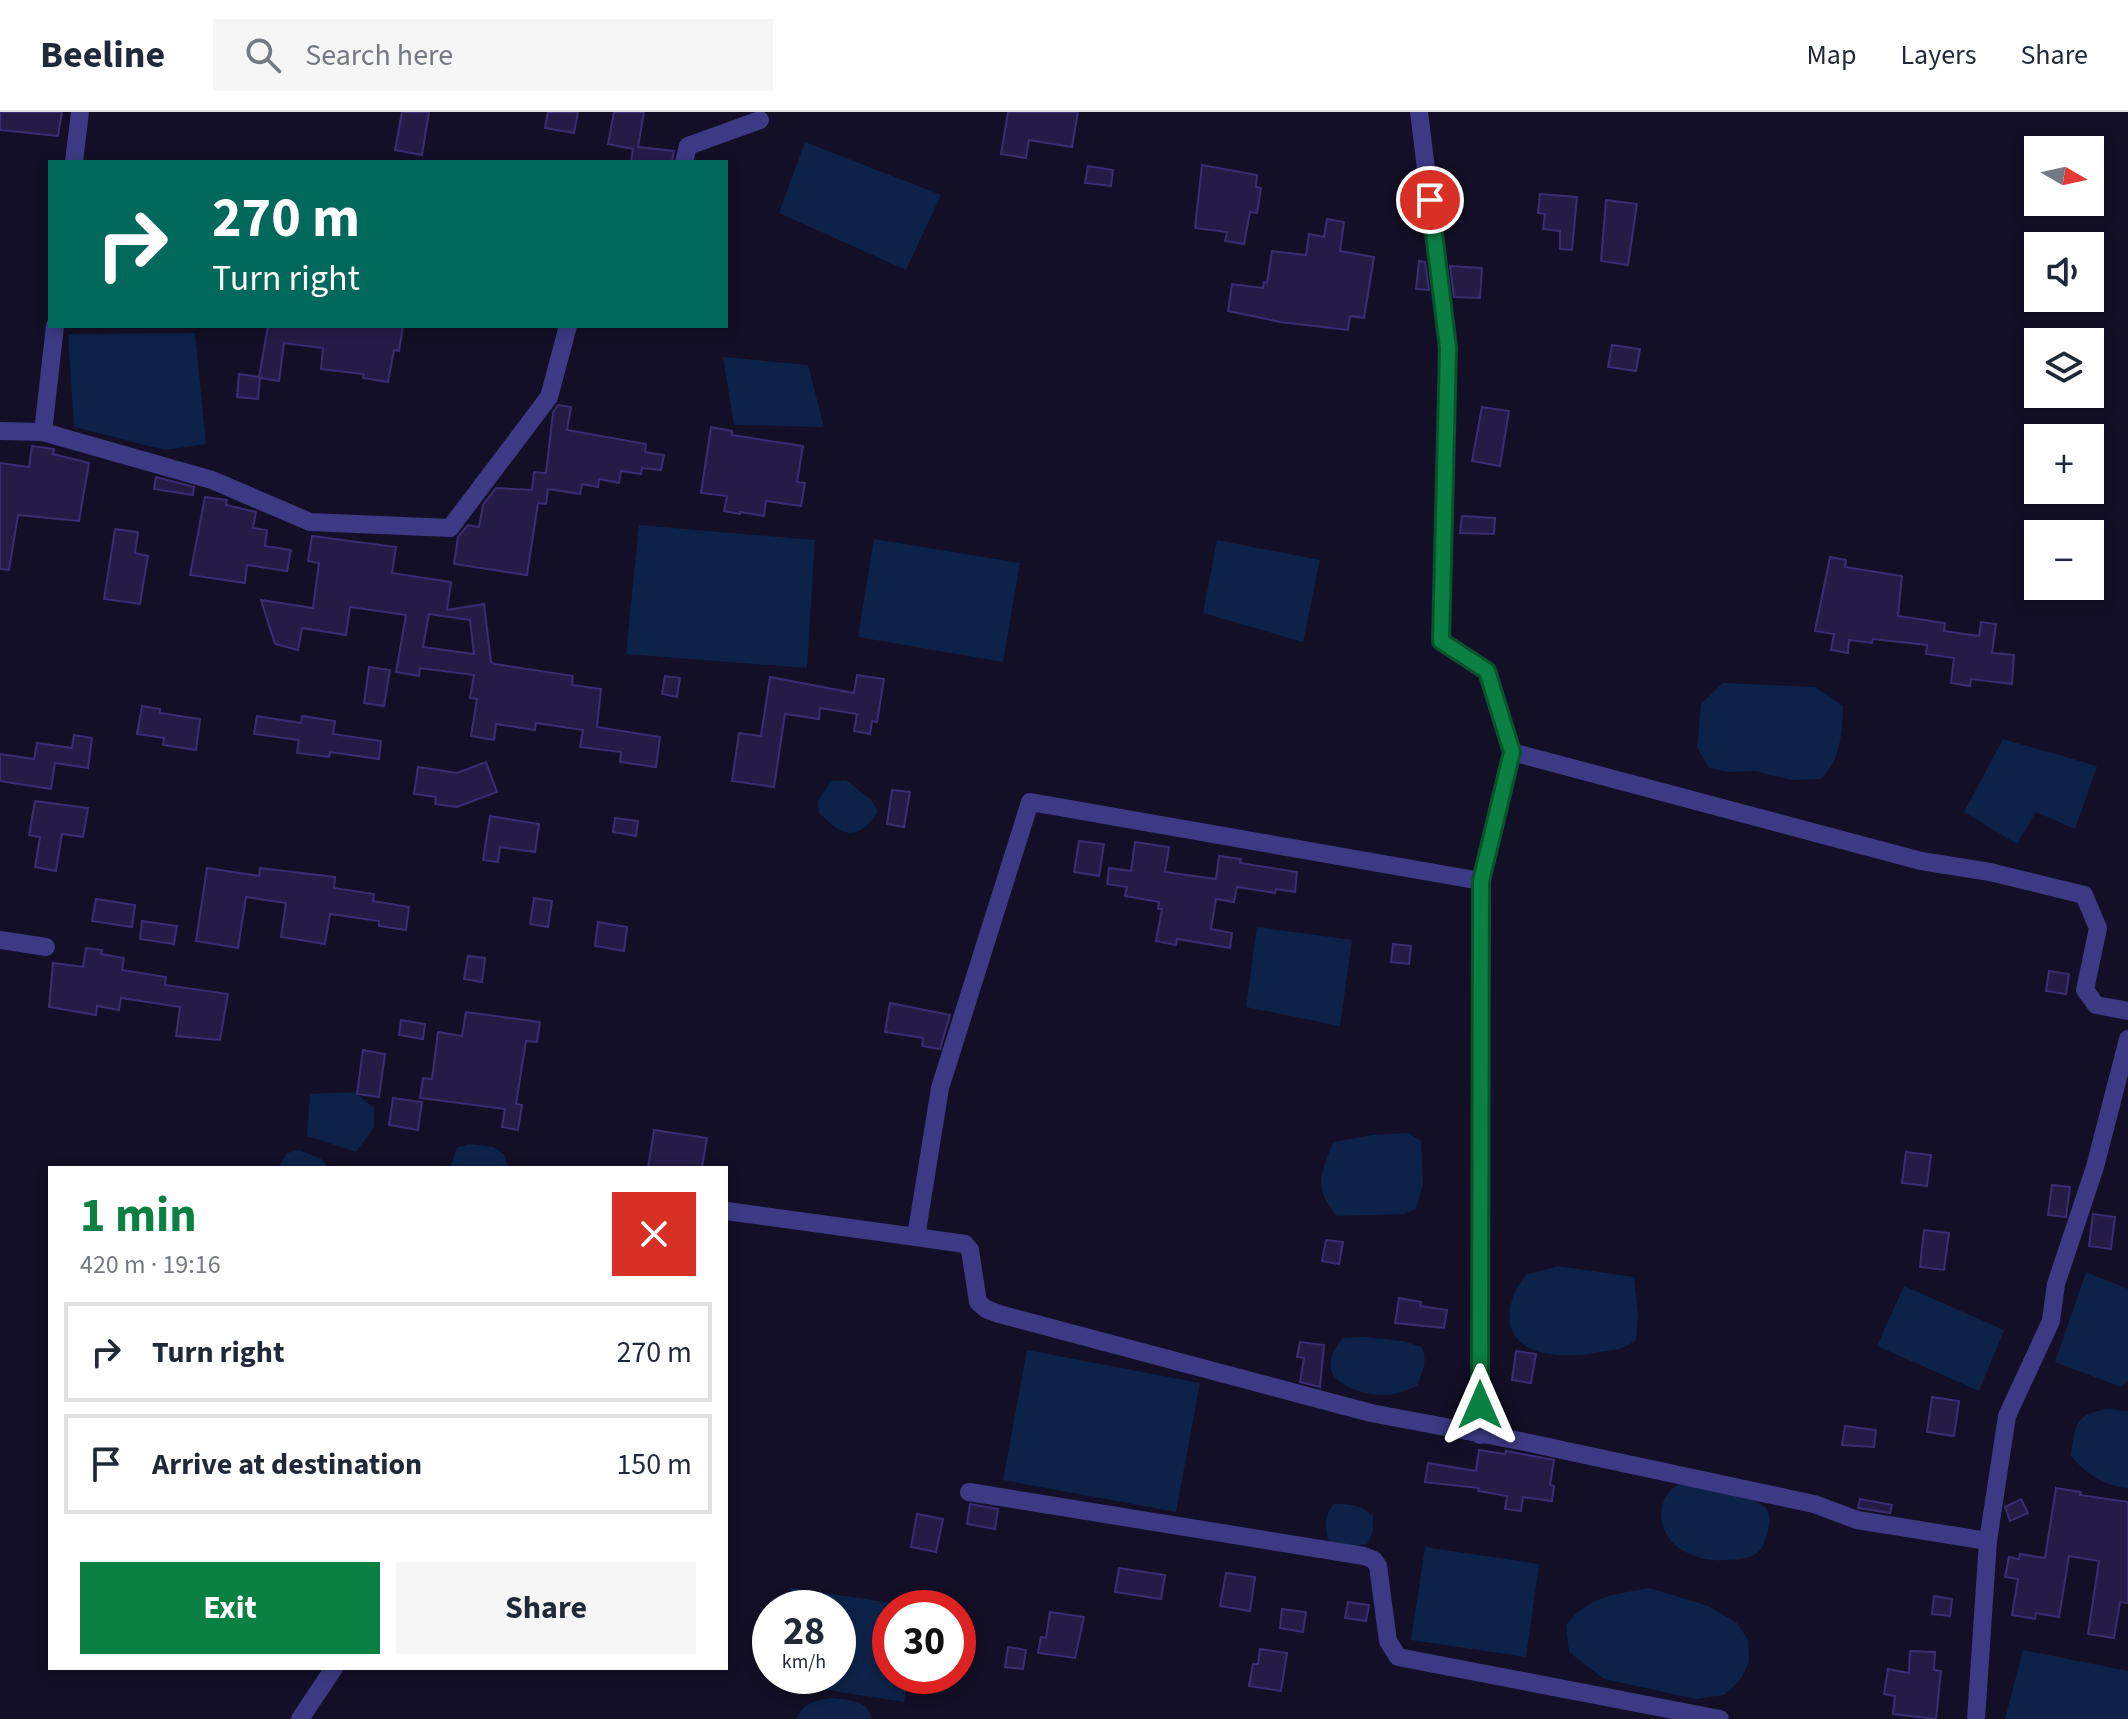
<!DOCTYPE html>
<meta charset="utf-8">
<style>
:root{--surface:#fff;--page:#f6f6f7;--text:#1f2937;--muted:#747a83;--line:#e0e1e3;--accent:#0b8043}
body{margin:0;font-family:"Source Sans 3",sans-serif;background:var(--page);color:var(--text);height:100vh;display:flex;flex-direction:column;font-size:30px;white-space:nowrap}
*{box-sizing:border-box;margin:0}
p{font-size:26px;color:var(--muted)}
.icon{flex:none;width:44px;height:44px;fill:none;stroke:currentColor;stroke-width:2;stroke-linecap:round;stroke-linejoin:round}
.map{position:relative;flex:1;overflow:hidden}
.details{position:absolute;left:48px;top:1054px;width:680px;height:504px;display:flex;flex-direction:column;background:var(--surface);border-radius:0px;box-shadow:0 4px 12px #0003}
.details>*{flex:none}
.banner{position:absolute;left:48px;top:48px;width:680px;height:168px;border-radius:0px;box-shadow:0 4px 12px #0003;background:#00695c;color:#fff;overflow:hidden}
.needle{width:52px;rotate:99deg}
.fabs{position:absolute;left:2024px;top:24px;display:grid;gap:16px}
.fabs a{display:grid;place-items:center;width:80px;height:80px;border-radius:0px;background:var(--surface);box-shadow:0 4px 12px #0003;font-size:40px}
.speed{position:absolute;left:752px;top:1478px;display:flex;gap:16px;font-size:40px;font-weight:700;text-align:center}
.speed>*{display:grid;place-content:center;width:104px;height:104px;border-radius:50%;background:var(--surface);box-shadow:0 4px 12px #0003;line-height:1}
.speed small{font-size:20px;font-weight:400}
.speed .limit{border:12px solid #d22;background:#fff;color:#111}
.pin{position:absolute;display:grid;place-items:center;width:68px;height:68px;color:#fff;margin:-34px;border:4px solid #fff;border-radius:50%;box-shadow:0 2px 8px #0007}
.me{position:absolute;width:88px;margin:-44px;rotate:0deg;stroke-linejoin:round;filter:drop-shadow(0 0 6px #0008)}
.turn{display:flex;align-items:center;gap:28px;height:168px;padding:0 32px;font-size:36px}
.turn .icon{width:104px;height:104px;stroke-width:2.5}
.turn b{display:block;font-size:56px;line-height:68px}
.round{display:grid;place-items:center;flex:none;width:84px;height:84px;border-radius:0px;background:var(--page)}
.headline{display:flex;align-items:center;justify-content:space-between;height:136px;padding:0 32px}
h1{font-size:48px;font-weight:700;line-height:60px;color:var(--accent)}
.primary-button{display:flex;gap:16px;margin-top:auto;padding:16px 32px}
.primary-button a{flex:1;height:92px;border-radius:0px;background:var(--accent);color:#fff;font-size:32px;font-weight:700;line-height:92px;text-align:center}
.primary-button a+a{background:var(--page);color:var(--text)}
ul{padding:0;list-style:none}
li{display:flex;align-items:center;gap:24px;height:100px;margin:0 16px 12px;padding:0 16px;border:4px solid var(--line);border-radius:0px}
li div{flex:1}
li b{display:block;font-size:30px}
li em{font-style:normal}
header{display:flex;align-items:center;gap:48px;box-sizing:border-box;height:112px;padding:0 40px;background:var(--surface);border-bottom:2px solid var(--line)}
header strong{font-size:38px}
nav{display:flex;gap:44px;margin-inline-start:auto;font-size:28px}
.search{width:560px;height:72px;background:var(--page);display:flex;align-items:center;gap:20px;box-sizing:border-box;padding:0 28px;border-radius:0px;color:var(--muted);font-size:30px}
.map>svg:first-child{display:block}
.water{fill:#0c2248}
.building{fill:#241b47;stroke:#3b2d73;stroke-width:2;fill-rule:evenodd}
.lines{fill:none;stroke-linecap:round;stroke-linejoin:round}
.street{stroke:#3d3a85;stroke-width:18}
.route-casing{stroke:#07532c;stroke-width:20}
.route{stroke:#0b8043;stroke-width:14}
</style>
<header>
<strong>Beeline</strong>
<div class="search"><svg class="icon" aria-label="search" viewBox="0 0 24 24"><circle cx="10" cy="10" r="6"/><path d="M15 15l6 6"/></svg>Search here</div>
<nav><a>Map</a><a>Layers</a><a>Share</a></nav>
</header>
<div class="map">
<svg width="2128" height="1607" viewBox="0 0 2128 1607">
<rect width="100%" height="100%" fill="#130f26"/>
<g class="water">
<polygon points="805,30 941,83 906,158 779,101"/>
<polygon points="195,221 206,332 165,338 74,315 68,222"/>
<polygon points="723,245 808,253 824,315 734,313"/>
<polygon points="639,413 815,428 807,556 626,542"/>
<polygon points="874,427 1020,451 1003,550 858,525"/>
<polygon points="1217,428 1320,448 1303,530 1203,501"/>
<path d="M 1723,571 L 1815,575 L 1843,594 C 1842,621 1841,648 1821,667 L 1791,668 L 1755,659 L 1727,660 L 1709,656 L 1697,635 L 1701,592 Z"/>
<polygon points="2003,627 2097,654 2075,717 2036,700 2017,732 1964,700"/>
<path d="M 846,668 L 871,688 L 878,699 C 859,730 842,726 819,700 L 818,688 L 831,669 Z"/>
<polygon points="1257,815 1352,828 1340,914 1246,895"/>
<polygon points="354,980 374,996 374,1015 356,1040 307,1024 310,982"/>
<path d="M 1408,1021 L 1421,1029 L 1423,1072 L 1416,1097 L 1404,1102 L 1337,1104 C 1312,1074 1321,1063 1333,1030 L 1373,1023 Z"/>
<polygon points="469,1032 493,1035 504,1042 508,1056 450,1056 457,1036"/>
<polygon points="299,1038 320,1046 330,1056 278,1056 287,1041"/>
<path d="M 1557,1154 L 1634,1165 L 1638,1203 L 1636,1228 C 1620,1240 1614,1237 1595,1241 C 1554,1248 1494,1242 1513,1185 C 1516,1177 1522,1169 1526,1163 Z"/>
<polygon points="2086,1160 2128,1177 2128,1269 2121,1275 2055,1250"/>
<polygon points="1904,1174 2004,1218 1979,1279 1877,1234"/>
<path d="M 1365,1225 L 1403,1229 L 1421,1235 C 1429,1249 1422,1260 1417,1274 C 1407,1278 1396,1283 1385,1283 C 1351,1282 1309,1265 1343,1226 Z"/>
<polygon points="1027,1238 1200,1271 1176,1400 1003,1368"/>
<path d="M 2107,1297 L 2128,1299 L 2128,1376 C 2105,1375 2085,1361 2071,1344 C 2075,1314 2074,1302 2107,1297 Z"/>
<path d="M 1681,1371 C 1699,1375 1759,1383 1767,1398 C 1772,1407 1768,1419 1765,1428 C 1760,1447 1742,1447 1726,1448 C 1708,1450 1687,1444 1674,1432 C 1655,1414 1657,1382 1681,1371 Z"/>
<path d="M 1334,1392 C 1350,1392 1361,1393 1373,1404 L 1373,1419 L 1367,1432 C 1353,1435 1339,1435 1328,1427 C 1324,1414 1325,1403 1334,1392 Z"/>
<polygon points="1425,1435 1539,1452 1526,1545 1411,1528"/>
<polygon points="791,1476 919,1495 890,1496 890,1564 908,1564 904,1590 777,1570 778,1564 838,1564 838,1496 788,1496"/>
<path d="M 1650,1476 L 1708,1494 L 1737,1511 L 1748,1528 L 1749,1549 L 1741,1567 L 1724,1583 L 1696,1587 L 1604,1567 L 1569,1540 L 1566,1513 C 1588,1484 1616,1482 1650,1476 Z"/>
<polygon points="2023,1538 2128,1559 2128,1607 2005,1607"/>
<path d="M 832,1586 C 849,1588 868,1588 872,1607 L 796,1607 C 804,1591 815,1588 832,1586 Z"/>
</g>
<g class="building">
<polygon points="0,0 62,0 58,24 0,18"/>
<polygon points="402,0 429,0 422,43 395,38"/>
<polygon points="548,0 578,0 574,21 545,16"/>
<polygon points="614,0 644,0 638,35 674,39 672,50 631,50 633,37 608,32"/>
<polygon points="1008,0 1078,0 1072,35 1029,28 1026,46 1001,42"/>
<polygon points="1202,53 1257,63 1256,75 1261,76 1257,101 1250,100 1244,132 1225,129 1227,120 1195,116"/>
<polygon points="1088,54 1113,58 1111,74 1085,71"/>
<polygon points="1540,82 1577,85 1572,138 1560,137 1560,119 1543,117 1545,102 1538,101"/>
<polygon points="1606,88 1637,92 1628,153 1601,149"/>
<polygon points="1327,107 1344,110 1340,139 1374,145 1364,206 1350,204 1348,218 1280,210 1228,199 1232,172 1263,176 1264,170 1267,171 1272,139 1306,143 1309,122 1324,125"/>
<polygon points="1419,149 1425,150 1429,178 1416,177"/>
<polygon points="1450,154 1482,156 1480,186 1454,185"/>
<polygon points="268,214 403,214 399,239 394,238 388,270 363,266 364,262 321,257 323,236 284,231 279,269 260,266 258,287 237,285 239,262 259,265"/>
<polygon points="1612,233 1640,237 1636,259 1608,255"/>
<polygon points="558,293 571,295 567,318 646,332 645,340 664,343 661,358 642,356 641,362 621,359 619,371 599,367 598,375 582,372 580,382 548,377 546,392 538,391 527,463 454,452 458,425 468,413 479,415 483,393 496,376 532,378 534,360 546,361 553,300"/>
<polygon points="1482,295 1509,299 1500,354 1472,349"/>
<polygon points="711,315 732,319 732,323 803,334 797,370 805,371 801,394 766,389 764,404 740,400 740,402 724,399 727,384 701,381"/>
<polygon points="32,334 54,337 53,342 89,351 79,409 18,403 9,458 0,457 0,351 29,355"/>
<polygon points="156,365 194,375 193,383 154,377"/>
<polygon points="205,385 227,388 226,393 256,400 253,416 267,418 265,434 291,438 287,459 247,453 245,471 190,463"/>
<polygon points="1462,404 1495,406 1494,422 1460,421"/>
<polygon points="115,417 138,420 135,441 148,444 140,492 104,487"/>
<path d="M 312,424 L 396,435 L 392,461 L 451,470 L 447,498 L 484,492 L 491,550 L 495,552 L 573,564 L 572,573 L 601,577 L 597,615 L 660,625 L 656,655 L 620,650 L 621,640 L 580,635 L 583,618 L 536,611 L 535,618 L 496,612 L 494,628 L 471,624 L 477,587 L 470,586 L 474,563 L 420,556 L 419,564 L 396,560 L 406,503 L 350,495 L 346,523 L 302,516 L 298,538 L 275,532 L 261,488 L 313,496 L 319,451 L 308,449 ZM 429,502 L 470,508 L 474,542 L 423,535 Z"/>
<polygon points="1830,445 1846,448 1845,455 1902,464 1898,504 1945,511 1944,519 1979,524 1981,510 1996,512 1992,541 2014,543 2012,572 1971,567 1970,574 1951,571 1954,546 1926,542 1927,533 1873,527 1872,531 1849,528 1848,541 1831,538 1834,522 1815,519"/>
<polygon points="369,555 390,558 384,594 364,591"/>
<polygon points="857,563 884,567 877,610 872,609 870,622 854,619 857,602 820,596 819,607 785,602 774,675 732,669 739,621 761,624 770,565 854,581"/>
<polygon points="665,564 680,566 677,585 662,582"/>
<polygon points="142,594 160,597 160,601 200,607 196,638 163,633 164,626 137,622"/>
<polygon points="257,604 301,611 302,604 335,609 333,622 381,629 379,647 330,640 329,645 297,641 299,628 254,622"/>
<polygon points="74,623 92,626 88,656 55,651 51,677 0,669 0,642 34,647 37,631 72,636"/>
<polygon points="486,650 497,680 457,695 435,692 436,685 414,682 418,655 457,661"/>
<polygon points="892,678 910,680 904,715 887,712"/>
<polygon points="35,689 88,696 83,725 62,722 56,759 35,755 40,725 29,723"/>
<polygon points="490,704 539,712 535,740 500,735 498,750 483,748"/>
<polygon points="615,706 638,709 636,724 613,720"/>
<polygon points="1079,729 1104,732 1099,764 1074,760"/>
<polygon points="1135,730 1169,735 1165,760 1216,767 1219,744 1241,747 1240,751 1297,760 1295,780 1276,777 1275,781 1237,775 1234,790 1216,787 1211,817 1232,821 1230,836 1177,827 1176,833 1156,829 1162,797 1158,797 1159,790 1125,784 1127,775 1107,772 1109,756 1131,759"/>
<polygon points="207,756 259,764 260,756 335,765 334,776 374,782 373,789 409,795 406,818 379,814 379,809 330,802 325,832 281,825 286,791 246,785 238,836 196,829"/>
<polygon points="534,786 552,789 548,815 530,812"/>
<polygon points="96,787 135,793 132,815 92,809"/>
<polygon points="142,809 177,814 174,832 140,827"/>
<polygon points="598,810 627,815 624,839 595,834"/>
<polygon points="1393,832 1411,834 1409,852 1391,850"/>
<polygon points="86,836 102,838 101,842 124,846 122,858 166,865 165,873 228,882 220,928 176,924 180,895 121,886 119,898 97,894 96,903 49,895 53,851 83,855"/>
<polygon points="468,844 485,846 482,870 464,867"/>
<polygon points="2049,859 2069,862 2066,882 2046,879"/>
<polygon points="890,891 950,903 940,937 922,934 923,926 885,920"/>
<polygon points="466,900 540,910 537,930 526,929 516,992 522,993 518,1018 502,1015 505,997 420,986 423,966 432,967 438,920 462,924"/>
<polygon points="401,908 425,912 423,927 399,923"/>
<polygon points="363,938 385,942 379,985 357,982"/>
<polygon points="393,986 422,990 418,1018 389,1013"/>
<polygon points="654,1018 707,1026 702,1056 648,1056"/>
<polygon points="1906,1040 1931,1043 1927,1074 1902,1071"/>
<polygon points="2052,1073 2070,1075 2066,1105 2048,1103"/>
<polygon points="2093,1102 2115,1105 2111,1137 2089,1134"/>
<polygon points="1924,1118 1949,1121 1944,1158 1920,1155"/>
<polygon points="1326,1128 1343,1130 1339,1152 1322,1149"/>
<polygon points="1399,1186 1421,1190 1420,1194 1447,1198 1444,1216 1395,1211"/>
<polygon points="1300,1230 1324,1233 1320,1275 1300,1270 1304,1246 1297,1245"/>
<polygon points="1516,1239 1536,1242 1531,1271 1512,1268"/>
<polygon points="1932,1285 1959,1289 1954,1324 1927,1320"/>
<polygon points="1845,1314 1876,1318 1874,1335 1842,1333"/>
<polygon points="1479,1338 1505,1342 1506,1339 1554,1348 1550,1373 1554,1374 1552,1389 1523,1385 1521,1399 1505,1397 1507,1384 1478,1379 1479,1376 1425,1370 1428,1351 1476,1359"/>
<polygon points="2056,1376 2081,1380 2080,1383 2128,1390 2128,1491 2120,1490 2114,1526 2088,1522 2099,1449 2069,1444 2059,1505 2036,1501 2035,1507 2012,1503 2018,1467 2005,1465 2009,1445 2019,1447 2020,1442 2045,1446"/>
<polygon points="1860,1387 1892,1393 1890,1401 1858,1396"/>
<polygon points="2021,1387 2028,1401 2010,1409 2005,1395"/>
<polygon points="970,1392 998,1397 995,1417 967,1412"/>
<polygon points="917,1402 943,1407 936,1440 911,1435"/>
<polygon points="1119,1456 1165,1463 1161,1487 1115,1480"/>
<polygon points="1226,1461 1255,1465 1250,1499 1220,1494"/>
<polygon points="1934,1484 1952,1487 1950,1504 1932,1502"/>
<polygon points="1348,1490 1369,1493 1366,1509 1345,1506"/>
<polygon points="1282,1497 1306,1500 1303,1520 1280,1516"/>
<polygon points="1050,1500 1084,1505 1075,1546 1038,1541 1041,1525 1046,1526"/>
<polygon points="1008,1535 1026,1538 1023,1557 1005,1555"/>
<polygon points="1260,1537 1287,1541 1281,1579 1249,1574 1253,1552 1258,1552"/>
<polygon points="1910,1539 1935,1540 1934,1558 1941,1559 1936,1607 1893,1602 1895,1584 1884,1582 1888,1557 1909,1561"/>
</g>
<g class="lines">
<g class="street">
<polyline points="1419,0 1448,236 1441,529 1487,559 1512,640 1921,749 1990,760 2084,783 2098,816 2085,878 2096,893 2128,899"/>
<polyline points="74,50 80,0"/>
<polyline points="684,50 688,34 760,8"/>
<polyline points="55,214 43,320 212,368 310,410 450,416 549,285 568,214"/>
<polyline points="0,319 43,320"/>
<polyline points="1481,769 1030,690 940,976 916,1125 965,1132 970,1138 978,1190 986,1197 999,1202 1371,1301 1525,1330 1814,1392 1857,1408 1988,1429"/>
<polyline points="0,828 46,835"/>
<polyline points="726,1099 916,1125"/>
<polyline points="1480,1323 1481,769 1512,640"/>
<polyline points="969,1380 1364,1444 1374,1448 1378,1454 1388,1529 1398,1545 1720,1607"/>
<polyline points="300,1607 334,1556"/>
<polyline points="1976,1607 1988,1429 2007,1304 2051,1209 2056,1172 2095,1055 2128,927"/>
</g>
</g>
<g class="lines">
<defs>
<polyline id="route" points="1430,88 1448,236 1441,529 1487,559 1512,640 1481,769 1480,1293"/>
</defs>
<use href="#route" class="route-casing"/>
<use href="#route" class="route"/>
</g>
</svg>
<div class="fabs">
<a><svg class="needle" viewBox="-14 -14 28 28"><path d="M0-13l5 13h-10z" fill="#e53935"/><path d="M0 13l5-13h-10z" fill="#747a83"/></svg></a>
<a><svg class="icon" aria-label="sound" viewBox="0 0 24 24"><path d="M4 9h4l5-4v14l-5-4H4zM17 9q2 3 0 6"/></svg></a>
<a><svg class="icon" aria-label="layers" viewBox="0 0 24 24"><path d="M12 4l9 5-9 5-9-5zM3 14l9 5 9-5"/></svg></a>
<a>+</a>
<a>−</a>
</div>
<div class="speed"><div>28<small>km/h</small></div><div class="limit">30</div></div>
<div class="pin" style="left:1430px;top:88px;background:#d93025"><svg class="icon" aria-label="arrive" viewBox="0 0 24 24"><path d="M6 21V4h12l-3 4 3 4H6"/></svg></div>
<svg class="me" style="left:1480px;top:1293px" viewBox="-20 -20 40 40"><path d="M0-17L14 15 0 8-14 15z" fill="#0b8043" stroke="#fff" stroke-width="4"/></svg>
<div class="banner">
<div class="turn"><svg class="icon" aria-label="right" viewBox="0 0 24 24"><path d="M7 20v-9h11M14 6l5 5-5 5"/></svg><div><b>270 m</b>Turn right</div></div>
</div>
<section class="details">
<div class="headline"><div><h1>1 min</h1><p>420 m · 19:16</p></div><a class="round" style="background:#d93025;color:#fff"><svg class="icon" aria-label="close" viewBox="0 0 24 24"><path d="M6 6l12 12M18 6L6 18"/></svg></a></div>
<ul>
<li><svg class="icon" aria-label="right" viewBox="0 0 24 24"><path d="M7 20v-9h11M14 6l5 5-5 5"/></svg><div><b>Turn right</b></div><em>270 m</em></li>
<li><svg class="icon" aria-label="arrive" viewBox="0 0 24 24"><path d="M6 21V4h12l-3 4 3 4H6"/></svg><div><b>Arrive at destination</b></div><em>150 m</em></li>
</ul>
<div class="primary-button"><a>Exit</a><a>Share</a></div>
</section>
</div>
